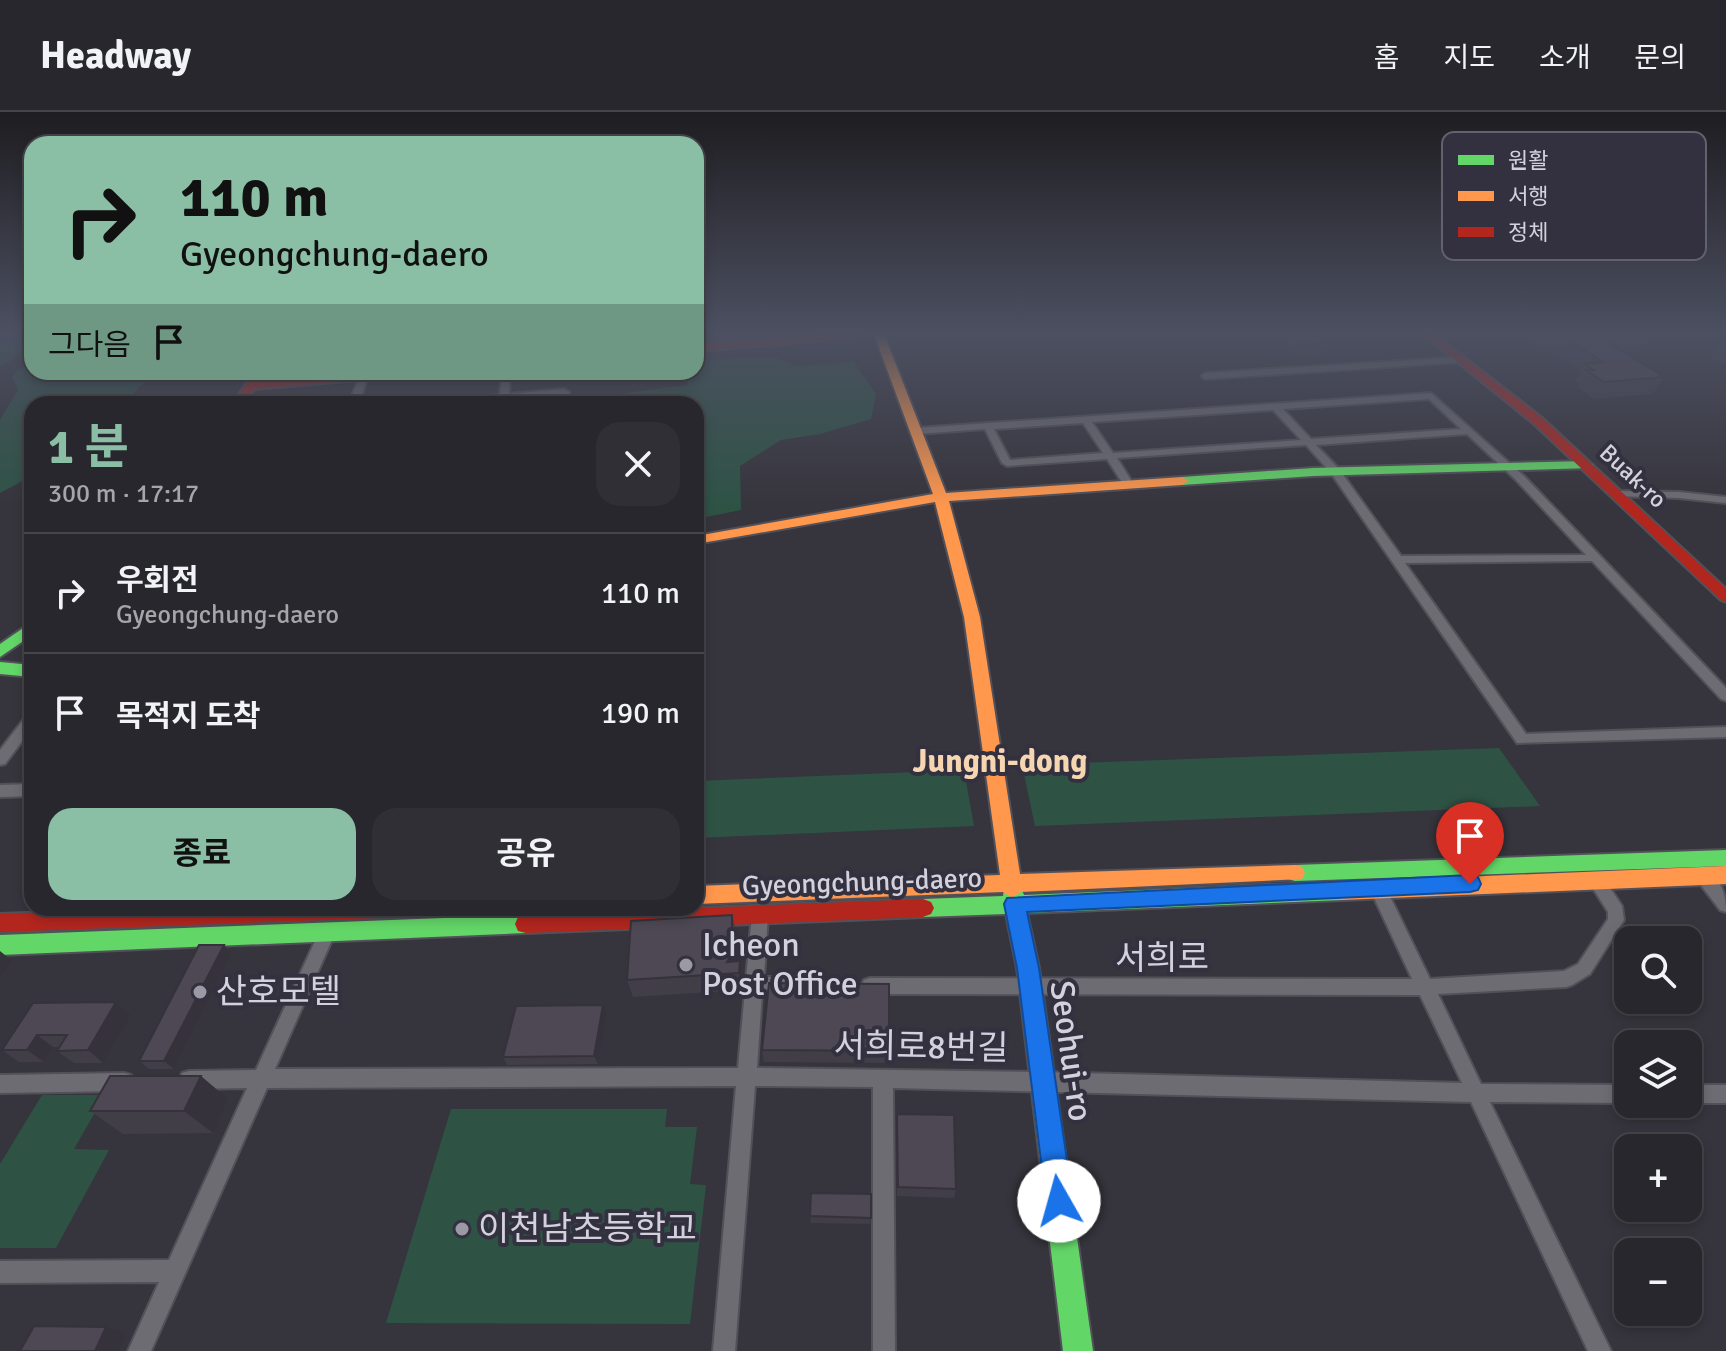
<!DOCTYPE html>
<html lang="ko">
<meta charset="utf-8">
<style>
:root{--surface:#28272d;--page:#302f35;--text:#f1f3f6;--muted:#a5a5aa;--line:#444449;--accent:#8abfa5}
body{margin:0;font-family:Signika,"Noto Sans KR",sans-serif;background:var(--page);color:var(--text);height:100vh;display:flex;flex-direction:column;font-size:30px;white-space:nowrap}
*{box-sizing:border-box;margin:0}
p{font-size:26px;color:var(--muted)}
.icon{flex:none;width:44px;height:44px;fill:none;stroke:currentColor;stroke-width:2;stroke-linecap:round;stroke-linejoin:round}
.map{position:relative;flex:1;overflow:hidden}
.drawer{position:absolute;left:24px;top:284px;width:680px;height:520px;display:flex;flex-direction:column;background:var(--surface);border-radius:24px;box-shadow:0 4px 12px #0003,0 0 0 2px var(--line)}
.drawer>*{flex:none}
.top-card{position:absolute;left:24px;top:24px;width:680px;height:244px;border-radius:24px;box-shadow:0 4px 12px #0003,0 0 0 2px var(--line);background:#8abfa5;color:#111;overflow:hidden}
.fabs{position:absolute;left:1614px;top:814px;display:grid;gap:16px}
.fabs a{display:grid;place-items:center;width:88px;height:88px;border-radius:16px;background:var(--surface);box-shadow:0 4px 12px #0003,0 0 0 2px var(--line);font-size:40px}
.pin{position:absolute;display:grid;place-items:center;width:68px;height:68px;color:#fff;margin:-82px -34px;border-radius:50% 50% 50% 0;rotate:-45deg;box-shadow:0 0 8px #0007}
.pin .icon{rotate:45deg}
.me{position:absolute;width:88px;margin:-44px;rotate:353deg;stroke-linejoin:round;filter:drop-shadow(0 0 6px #0008)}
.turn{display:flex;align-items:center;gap:28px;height:168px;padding:0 24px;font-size:36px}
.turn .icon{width:104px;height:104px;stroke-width:2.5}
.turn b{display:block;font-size:56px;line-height:68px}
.then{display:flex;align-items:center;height:76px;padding:0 24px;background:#0003;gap:16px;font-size:30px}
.round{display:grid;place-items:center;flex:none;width:84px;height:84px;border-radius:24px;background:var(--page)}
.head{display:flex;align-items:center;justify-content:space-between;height:136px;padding:0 24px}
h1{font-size:48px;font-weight:700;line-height:60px;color:var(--accent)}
.button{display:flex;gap:16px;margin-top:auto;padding:16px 24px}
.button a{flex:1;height:92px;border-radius:24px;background:var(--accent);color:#111;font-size:32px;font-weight:700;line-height:92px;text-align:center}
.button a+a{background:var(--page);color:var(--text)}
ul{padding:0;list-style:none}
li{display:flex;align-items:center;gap:24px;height:120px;padding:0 24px;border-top:2px solid var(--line)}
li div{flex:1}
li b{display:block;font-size:30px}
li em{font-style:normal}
header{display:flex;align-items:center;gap:48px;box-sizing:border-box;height:112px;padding:0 40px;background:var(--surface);border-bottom:2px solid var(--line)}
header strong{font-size:38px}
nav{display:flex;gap:44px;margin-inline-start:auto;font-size:28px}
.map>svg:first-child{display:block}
.green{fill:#2e5345}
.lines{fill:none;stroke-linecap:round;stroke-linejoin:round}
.street-casing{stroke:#525058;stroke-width:4}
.fast-casing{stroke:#525058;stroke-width:4}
.slow-casing{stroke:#525058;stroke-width:4}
.jam-casing{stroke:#525058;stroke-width:4}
.street{fill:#6d6c72;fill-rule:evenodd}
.fast{fill:#63d668;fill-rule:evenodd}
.slow{fill:#ff974d;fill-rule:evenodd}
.jam{fill:#b3261e;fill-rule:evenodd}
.wall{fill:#423e48}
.shaded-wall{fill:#36323b}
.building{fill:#4d4854;stroke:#36323b;stroke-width:2}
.route{fill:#1a73e8;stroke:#114b97;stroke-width:2}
.poi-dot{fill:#9b9aa4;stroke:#333140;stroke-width:3}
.labels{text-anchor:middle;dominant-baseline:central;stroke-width:8;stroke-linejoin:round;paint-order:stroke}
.far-street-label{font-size:24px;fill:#d2d1dc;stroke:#333140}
.street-label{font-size:28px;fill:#d2d1dc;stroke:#333140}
.quarter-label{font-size:32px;font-weight:bold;fill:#f6d5b1;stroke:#333140}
.near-poi-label{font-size:34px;fill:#d2d1dc;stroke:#333140;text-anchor:start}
.near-street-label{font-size:34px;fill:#d2d1dc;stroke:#333140}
.key{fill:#333140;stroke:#63616f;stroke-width:2}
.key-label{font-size:22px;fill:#d2d1dc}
</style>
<header>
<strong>Headway</strong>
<nav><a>홈</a><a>지도</a><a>소개</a><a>문의</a></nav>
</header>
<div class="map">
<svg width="1726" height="1239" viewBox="0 0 1726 1239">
<rect width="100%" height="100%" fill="#36343c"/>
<g class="green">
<polygon points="0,222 21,222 31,229 32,237 0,254"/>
<polygon points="774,245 797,254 854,250 876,282 871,307 820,322 781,328 740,354 741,398 696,407 696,292 579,292 580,287 687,273 690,260 696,260 696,248"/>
<polygon points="32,252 32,260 155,260 133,281 144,292 32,292 32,364 0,381 0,308 18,278 12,265 18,257"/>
<polygon points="1499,636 1540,694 1035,714 1022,653"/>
<polygon points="964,658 974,714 696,726 696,669"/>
<polygon points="42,983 105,983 74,1037 109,1038 56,1136 0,1136 0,1052"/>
<polygon points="451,997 667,997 665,1015 697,1015 690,1072 706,1073 690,1212 386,1211"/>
</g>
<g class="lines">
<defs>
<g id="street">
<polygon points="1461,245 1465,248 1464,250 1205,267 1201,264 1205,261"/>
<polygon points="361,260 369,260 359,292 349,292"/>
<polygon points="502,260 510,260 509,282 564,277 569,280 569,292 559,292 559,283 509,287 509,292 499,292 500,288 418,292 423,289 500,283"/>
<path d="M 1431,281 L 1524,364 L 1726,576 L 1726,589 L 1721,587 L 1592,449 L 1405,451 L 1526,622 L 1726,615 L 1726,625 L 1517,631 L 1331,361 L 1306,333 L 1117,346 L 1134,373 L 1129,376 L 1125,375 L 1107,347 L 1007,354 L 1002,351 L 985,317 L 916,322 L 911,319 L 916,316 ZM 1429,287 L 1461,317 L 1311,327 L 1283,297 ZM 1273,298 L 1301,328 L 1113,341 L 1092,310 ZM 1083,311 L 1103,341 L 1010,348 L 994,317 ZM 1467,322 L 1516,368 L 1586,443 L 1401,444 L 1339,357 L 1316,333 Z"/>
<polygon points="1618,379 1679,380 1726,385 1726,391 1679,386 1614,384 1614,380"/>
<polygon points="32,601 32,616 5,652 0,653 0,638 27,603"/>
<polygon points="32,672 32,684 0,685 0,673"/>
<path d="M 1703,756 C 1721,765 1726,782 1726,800 L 1720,798 L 1697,768 L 1695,763 L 1697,758 Z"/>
<polygon points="1595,760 1601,762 1622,794 1624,808 1590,862 1572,873 1566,875 1438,882 1481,972 1628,973 1628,991 1490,990 1611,1239 1588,1239 1471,990 893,976 895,1239 873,1239 873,975 755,974 735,1239 713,1239 736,974 267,976 151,1239 128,1239 159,1170 0,1171 0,1149 169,1148 247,976 189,977 182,975 180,968 182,961 189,959 256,958 321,816 327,814 333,816 335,821 275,957 738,956 752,802 754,797 760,795 766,797 768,802 764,865 785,865 791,867 794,873 791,879 785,881 762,881 757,956 1042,960 1462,971 1420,883 870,882 864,880 861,874 864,868 870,866 1412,867 1369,775 1371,770 1377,768 1383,770 1430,867 1564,859 1578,852 1608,807 1608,800 1587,767 1589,762"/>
<polygon points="124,961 131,963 134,970 131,977 124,979 0,981 0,963"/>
<rect x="1688" y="973" width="38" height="18"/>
</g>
<g id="fast">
<polygon points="1586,349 1593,353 1591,356 1313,364 1182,373 1175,369 1182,365 1313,356"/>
<polygon points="32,510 32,523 0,545 0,532"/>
<polygon points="0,550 32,553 32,565 0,562"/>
<polygon points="1726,738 1726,754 1295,769 1288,767 1285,761 1288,755 1295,753"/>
<polygon points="1012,768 1019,771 1024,783 1342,770 1349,773 1352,779 1349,785 1342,788 1027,801 1039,856 1093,1239 1063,1239 1017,856 1006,802 923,805 915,802 912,796 915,790 923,787 1003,784 1005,771"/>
<polygon points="526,803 534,805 537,812 534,819 526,821 0,843 0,823"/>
</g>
<g id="slow">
<polygon points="874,222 884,222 946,381 1182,365 1189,369 1182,373 949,389 980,505 1020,762 1295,753 1302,755 1305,761 1302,767 1021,780 1012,786 1003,780 696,792 696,774 1000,763 964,505 935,390 696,432 696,424 933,382"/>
<polygon points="1726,754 1726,772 1342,788 1335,785 1332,779 1335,773 1342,770"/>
</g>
<g id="jam">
<polygon points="830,222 872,222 867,225 696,239 696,233"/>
<polygon points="1423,222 1434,222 1541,305 1726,477 1726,490 1721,488 1533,311"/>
<polygon points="259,260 263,263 259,270 377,260 424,260 418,263 254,277 245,292 233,292 253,261"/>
<polygon points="923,787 931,790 934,796 931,802 923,805 526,821 518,819 515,812 518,805 526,803"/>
<polygon points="158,796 416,796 413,802 405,805 0,820 0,802"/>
</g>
</defs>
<use href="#street" class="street-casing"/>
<use href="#fast" class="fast-casing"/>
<use href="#slow" class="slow-casing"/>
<use href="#jam" class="jam-casing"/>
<use href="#street" class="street"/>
<use href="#fast" class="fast"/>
<use href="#slow" class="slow"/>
<use href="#jam" class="jam"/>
</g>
<g class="wall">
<polygon points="1276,222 1319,222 1329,230 1324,243 1300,244"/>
<polygon points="1519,222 1653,222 1644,236 1619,238 1664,265 1653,282 1594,287 1577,275 1579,271 1575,269 1581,259 1563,247 1541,238"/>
<polygon points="1726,227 1726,252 1710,247 1720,230"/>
<polygon points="732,803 743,847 740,851 743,867 742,878 633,885 627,868"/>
<polygon points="224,833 232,842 174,957 149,957 139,949"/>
<polygon points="116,890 131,903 103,951 74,951 57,939 59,935 53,935 44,950 19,950 2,938"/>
<polygon points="607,902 598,952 507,953 503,945"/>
<polygon points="762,938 889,939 888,951 764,950"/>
<polygon points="228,987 213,1021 123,1022 90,999"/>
<polygon points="897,1002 956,1077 954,1086 897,1084"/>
<polygon points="871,1082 870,1112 811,1111 810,1104"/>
</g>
<g class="shaded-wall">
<polygon points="740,829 743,847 740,851 743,867 742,878 739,861 727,850"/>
<polygon points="224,833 232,842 174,957 164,949"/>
<polygon points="0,839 11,848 0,864"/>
<polygon points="116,890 131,903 103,951 88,938"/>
<polygon points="603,893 607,902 598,952 594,944"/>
<polygon points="37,923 53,935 44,950 27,938"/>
<polygon points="201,964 228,987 213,1021 184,999"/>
<polygon points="106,1215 126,1223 119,1239 95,1239"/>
</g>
<g class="building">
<polygon points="1293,222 1319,222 1329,230 1304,232"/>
<polygon points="1549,222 1622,222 1596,223 1664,265 1604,270 1586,258 1594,258 1585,252 1603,250 1572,230"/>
<polygon points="732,803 732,816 737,820 740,829 727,850 740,849 739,861 627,868 631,809"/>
<polygon points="199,833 224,833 164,949 139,949"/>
<polygon points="769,871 889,872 889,939 762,938"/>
<polygon points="116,890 88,938 57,939 67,923 37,923 27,938 2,938 33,891"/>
<polygon points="603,893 594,944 503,945 516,894"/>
<polygon points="110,964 201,964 184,999 90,999"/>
<polygon points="897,1002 954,1003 956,1077 898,1075"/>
<polygon points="811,1081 871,1082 871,1106 810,1104"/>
<polygon points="34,1214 106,1215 95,1239 20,1239"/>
</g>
<linearGradient id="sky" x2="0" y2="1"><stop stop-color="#1e1d21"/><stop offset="0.56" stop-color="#4c5061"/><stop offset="1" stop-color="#4c5061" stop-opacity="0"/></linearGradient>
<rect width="1726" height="395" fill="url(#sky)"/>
<polygon class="route" points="1470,763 1478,765 1481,772 1478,778 1470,780 1027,800 1039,856 1073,1089 1069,1098 1059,1102 1050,1098 1046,1089 1017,856 1004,792 1007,786"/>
<g class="poi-dot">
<circle cx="686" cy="853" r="8"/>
<circle cx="200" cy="880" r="8"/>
<circle cx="462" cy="1117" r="8"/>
</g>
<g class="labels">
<g class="far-street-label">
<text transform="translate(1633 364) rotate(43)">Buak-ro</text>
</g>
<g class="street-label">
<text transform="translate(862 770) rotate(-2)">Gyeongchung-daero</text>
</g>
<g class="quarter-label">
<text x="1000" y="649">Jungni-dong</text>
</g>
<g class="near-poi-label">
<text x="702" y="833">Icheon<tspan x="702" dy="39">Post Office</tspan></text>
<text x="216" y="880">산호모텔</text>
<text x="478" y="1117">이천남초등학교</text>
</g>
<g class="near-street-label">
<text x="1162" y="846">서희로</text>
<text transform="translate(921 935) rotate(1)">서희로8번길</text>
<text transform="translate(1071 939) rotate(82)">Seohui-ro</text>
</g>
</g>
<rect x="1442" y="20" width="264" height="128" rx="12" class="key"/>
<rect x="1458" y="43" width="36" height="10" fill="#63d668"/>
<rect x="1458" y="79" width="36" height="10" fill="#ff974d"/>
<rect x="1458" y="115" width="36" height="10" fill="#b3261e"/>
<g class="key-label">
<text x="1508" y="56">원활</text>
<text x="1508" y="92">서행</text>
<text x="1508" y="128">정체</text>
</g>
</svg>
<div class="fabs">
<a><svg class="icon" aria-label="search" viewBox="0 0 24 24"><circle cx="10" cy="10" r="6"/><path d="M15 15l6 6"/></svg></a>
<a><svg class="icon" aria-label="layers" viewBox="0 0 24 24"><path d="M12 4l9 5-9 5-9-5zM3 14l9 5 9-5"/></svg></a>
<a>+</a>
<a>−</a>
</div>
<div class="pin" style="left:1470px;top:772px;background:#d93025"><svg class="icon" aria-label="arrive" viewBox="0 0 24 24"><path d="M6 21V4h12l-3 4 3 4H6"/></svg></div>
<svg class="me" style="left:1059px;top:1089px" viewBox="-20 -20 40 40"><circle r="19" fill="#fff"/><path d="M0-13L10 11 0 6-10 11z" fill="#1a73e8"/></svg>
<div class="top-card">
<div class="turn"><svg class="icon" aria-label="right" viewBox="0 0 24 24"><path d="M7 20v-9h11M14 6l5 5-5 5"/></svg><div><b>110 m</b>Gyeongchung-daero</div></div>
<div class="then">그다음<svg class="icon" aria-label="arrive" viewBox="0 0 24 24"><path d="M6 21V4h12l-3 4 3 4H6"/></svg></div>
</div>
<section class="drawer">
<div class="head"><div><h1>1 분</h1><p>300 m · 17:17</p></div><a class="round"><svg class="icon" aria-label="close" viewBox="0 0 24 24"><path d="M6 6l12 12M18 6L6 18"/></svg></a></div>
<ul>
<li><svg class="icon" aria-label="right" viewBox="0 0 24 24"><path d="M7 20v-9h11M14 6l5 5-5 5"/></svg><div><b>우회전</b><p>Gyeongchung-daero</p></div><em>110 m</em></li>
<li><svg class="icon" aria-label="arrive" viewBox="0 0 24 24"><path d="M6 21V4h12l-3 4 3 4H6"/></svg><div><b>목적지 도착</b></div><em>190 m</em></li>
</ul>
<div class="button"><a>종료</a><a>공유</a></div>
</section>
</div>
